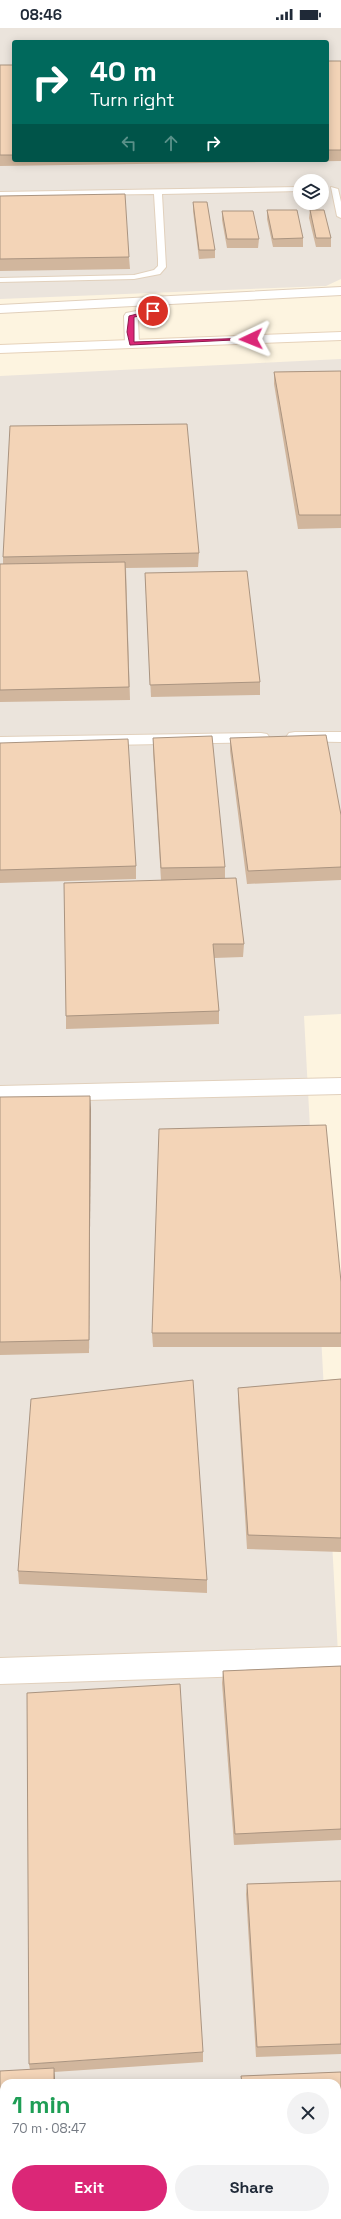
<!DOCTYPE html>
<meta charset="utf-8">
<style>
:root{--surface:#fff;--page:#f2f2f3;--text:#1f2937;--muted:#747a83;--accent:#db2777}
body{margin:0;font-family:"Space Grotesk",sans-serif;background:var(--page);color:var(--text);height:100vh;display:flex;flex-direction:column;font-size:15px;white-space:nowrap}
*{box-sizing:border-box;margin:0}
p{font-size:13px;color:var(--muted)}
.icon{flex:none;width:22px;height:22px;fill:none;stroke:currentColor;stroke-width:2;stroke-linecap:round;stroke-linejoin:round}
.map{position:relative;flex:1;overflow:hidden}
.details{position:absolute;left:0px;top:2051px;width:341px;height:140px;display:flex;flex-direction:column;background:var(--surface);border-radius:12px 12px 0 0;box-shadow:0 2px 10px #0003}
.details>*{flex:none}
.guide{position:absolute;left:12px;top:12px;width:317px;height:122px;border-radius:4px;box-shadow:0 2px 10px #0003;background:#00695c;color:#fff;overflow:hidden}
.controls{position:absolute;left:293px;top:146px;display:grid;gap:8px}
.controls a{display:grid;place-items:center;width:36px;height:36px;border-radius:50%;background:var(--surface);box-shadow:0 2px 10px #0003;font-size:20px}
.pin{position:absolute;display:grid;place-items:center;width:34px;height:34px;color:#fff;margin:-17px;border:2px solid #fff;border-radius:50%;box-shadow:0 1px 4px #0007}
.me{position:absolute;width:44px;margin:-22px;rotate:268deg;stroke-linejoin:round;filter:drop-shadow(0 0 3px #0008)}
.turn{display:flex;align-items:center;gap:14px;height:84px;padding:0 12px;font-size:18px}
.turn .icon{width:52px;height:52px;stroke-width:2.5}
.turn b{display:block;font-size:28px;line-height:34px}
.lanes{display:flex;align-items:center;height:38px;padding:0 12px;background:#0003;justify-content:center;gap:20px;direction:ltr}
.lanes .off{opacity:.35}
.round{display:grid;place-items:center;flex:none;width:42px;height:42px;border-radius:21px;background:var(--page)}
.summary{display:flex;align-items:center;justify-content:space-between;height:68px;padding:0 12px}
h1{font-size:24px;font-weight:600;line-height:30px;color:#1e9e55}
.cta{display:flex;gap:8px;margin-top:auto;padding:8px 12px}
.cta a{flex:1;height:46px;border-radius:24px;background:var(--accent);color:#fff;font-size:16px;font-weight:600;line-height:46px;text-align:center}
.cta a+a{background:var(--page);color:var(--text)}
.status{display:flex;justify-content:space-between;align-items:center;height:28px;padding:0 20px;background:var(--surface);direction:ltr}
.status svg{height:11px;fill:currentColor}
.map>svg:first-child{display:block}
.industrial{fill:#ebe4dc;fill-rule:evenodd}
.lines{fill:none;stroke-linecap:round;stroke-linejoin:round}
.lane-casing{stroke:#e1d0bc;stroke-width:2}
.street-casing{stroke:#e1d0bc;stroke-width:2}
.secondary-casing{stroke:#e6d2ba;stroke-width:2}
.lane{fill:#fff;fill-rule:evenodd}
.street{fill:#fff;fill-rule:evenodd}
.secondary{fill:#fff;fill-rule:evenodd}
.wall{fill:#d1b69d}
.shaded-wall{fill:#aa9480}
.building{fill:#f3d4b7;stroke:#aa9480}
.route{fill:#db2777;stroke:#8e194d}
</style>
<div class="status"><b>08:46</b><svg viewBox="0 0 49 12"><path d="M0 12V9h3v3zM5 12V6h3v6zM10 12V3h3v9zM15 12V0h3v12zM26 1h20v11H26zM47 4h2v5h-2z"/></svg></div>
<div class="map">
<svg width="341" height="2191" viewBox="0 0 341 2191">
<rect width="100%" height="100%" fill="#fdf4e0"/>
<g class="industrial">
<path d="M 0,0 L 341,0 L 341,251 L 326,258 L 0,271 ZM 14,14 L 327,14 L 327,132 L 14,132 ZM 300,153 L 322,153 L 322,175 L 300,175 Z"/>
<path d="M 341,331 L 341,986 L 304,988 L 341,1682 L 341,2191 L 0,2191 L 0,348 ZM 4,2055 L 337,2055 L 337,2187 L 4,2187 Z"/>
</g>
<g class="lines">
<defs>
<g id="lane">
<polygon points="300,159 300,163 162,166 166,239 160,246 134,251 0,254 0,250 134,247 154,242 158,238 158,231 154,166 0,168 0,164"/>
<polygon points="331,159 338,161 341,174 341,190 337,188"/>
</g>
<g id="street">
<polygon points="341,259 341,267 0,285 0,277"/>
<polygon points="163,278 169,282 168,285 138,290 139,316 132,320 127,319 125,316 124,288 126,285"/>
<polygon points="295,704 341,704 341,714 289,713 286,709 289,705"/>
<polygon points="261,705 267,706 270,710 267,714 0,719 0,709"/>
<polygon points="341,1050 341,1066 0,1074 0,1058"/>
<polygon points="341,1619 341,1645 0,1656 0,1630"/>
</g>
<polygon id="secondary" points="341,304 341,312 0,325 0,317"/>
</defs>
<use href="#lane" class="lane-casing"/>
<use href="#street" class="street-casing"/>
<use href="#secondary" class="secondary-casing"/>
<use href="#lane" class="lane"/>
<use href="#street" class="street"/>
<use href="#secondary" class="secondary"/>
</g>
<g class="wall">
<polygon points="327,33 341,33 341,133 0,138 0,37 14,37 14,132 327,132"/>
<polygon points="0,168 129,229 130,241 0,243"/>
<polygon points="193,174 215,222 215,230 199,231 193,183"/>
<polygon points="267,182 303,210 303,219 273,219 267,191"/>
<polygon points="310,182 331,210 331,219 316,219 309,190"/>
<polygon points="222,183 259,211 258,220 227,220 222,192"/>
<polygon points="341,343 341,500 298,501 274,356 274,344"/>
<polygon points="199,525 198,539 126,540 130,672 0,674 0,536 3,536 3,529"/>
<polygon points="145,545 260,654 260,667 151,669"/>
<polygon points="153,710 225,839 225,850 244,916 243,929 214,930 219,983 219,996 66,1001 66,988 161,852 153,723"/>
<polygon points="230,710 341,787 341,852 247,856 230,723"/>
<polygon points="0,715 136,838 136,851 0,855"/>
<polygon points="0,1069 91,1081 89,1325 0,1327"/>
<polygon points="341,1254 341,1319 153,1319 152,1305"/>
<polygon points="341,1351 341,1524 247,1521 238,1373 238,1360"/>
<polygon points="18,1543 207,1552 207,1565 19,1556"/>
<polygon points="341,1638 341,1812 234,1817 222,1655 223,1643"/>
<polygon points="341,1853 341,2026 256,2029 246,1866 247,1856"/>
<polygon points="203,2024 203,2034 54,2044 55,2051 55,2191 0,2191 30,2042 29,2036"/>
<polygon points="341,2044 341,2178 337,2179 337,2055 241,2055 241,2048"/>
</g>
<g class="shaded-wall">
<polygon points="90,1068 91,1081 89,1325 89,1312"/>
<polygon points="54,2040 55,2051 55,2055 54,2055"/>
</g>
<g class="building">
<rect x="327" y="33" width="14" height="89"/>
<rect x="0" y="37" width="14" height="90"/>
<polygon points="125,166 129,229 0,231 0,168"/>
<polygon points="193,174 207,174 215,222 199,222"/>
<polygon points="267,182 297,182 303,210 273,211"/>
<polygon points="310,182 324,182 331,210 316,210"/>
<polygon points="222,183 253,183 259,211 227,211"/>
<polygon points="341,343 341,487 299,487 274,344"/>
<polygon points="187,396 199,525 3,529 10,398"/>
<polygon points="125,534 129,659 0,662 0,536"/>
<polygon points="247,543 260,654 150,657 145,545"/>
<polygon points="326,707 341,787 341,839 248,843 230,710"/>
<polygon points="212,708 225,839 161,840 153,710"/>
<polygon points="128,711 136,838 0,842 0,715"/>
<polygon points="236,850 244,916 213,916 219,983 66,988 64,855"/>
<polygon points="90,1068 89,1312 0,1314 0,1069"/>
<polygon points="326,1097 341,1254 341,1305 152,1305 159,1101"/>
<polygon points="341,1351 341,1510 248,1507 238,1360"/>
<polygon points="193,1352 207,1552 18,1543 31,1371"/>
<polygon points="341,1638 341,1801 235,1806 223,1643"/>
<polygon points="180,1656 203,2024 29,2036 27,1665"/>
<polygon points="341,1853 341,2016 257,2019 247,1856"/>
<polygon points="54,2040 54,2055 4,2055 4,2187 53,2187 53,2191 0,2191 0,2043"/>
<polygon points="341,2044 341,2170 337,2170 337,2055 242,2055 241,2048"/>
</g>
<polygon class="route" points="153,282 155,285 134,289 134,314 251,310 254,311 130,317 127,304 129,288"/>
</svg>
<div class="controls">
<a><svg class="icon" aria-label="layers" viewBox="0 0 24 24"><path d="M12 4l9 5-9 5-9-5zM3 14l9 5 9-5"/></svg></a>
</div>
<div class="pin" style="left:153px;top:283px;background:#d93025"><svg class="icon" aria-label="arrive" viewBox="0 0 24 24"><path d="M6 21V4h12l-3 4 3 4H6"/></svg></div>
<svg class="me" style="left:251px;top:311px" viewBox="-20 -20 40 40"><path d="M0-17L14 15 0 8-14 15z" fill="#db2777" stroke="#fff" stroke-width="4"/></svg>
<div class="guide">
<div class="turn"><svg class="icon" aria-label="right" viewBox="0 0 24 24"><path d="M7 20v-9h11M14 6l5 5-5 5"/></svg><div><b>40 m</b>Turn right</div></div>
<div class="lanes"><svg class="icon off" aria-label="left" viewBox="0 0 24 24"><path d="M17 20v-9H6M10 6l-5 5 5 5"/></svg><svg class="icon off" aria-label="ahead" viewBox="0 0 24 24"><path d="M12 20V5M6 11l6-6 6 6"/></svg><svg class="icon" aria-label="right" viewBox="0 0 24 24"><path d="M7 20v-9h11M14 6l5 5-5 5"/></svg></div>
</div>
<section class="details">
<div class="summary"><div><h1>1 min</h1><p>70 m · 08:47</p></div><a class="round"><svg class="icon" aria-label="close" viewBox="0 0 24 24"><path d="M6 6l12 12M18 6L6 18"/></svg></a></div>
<div class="cta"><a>Exit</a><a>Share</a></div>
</section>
</div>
